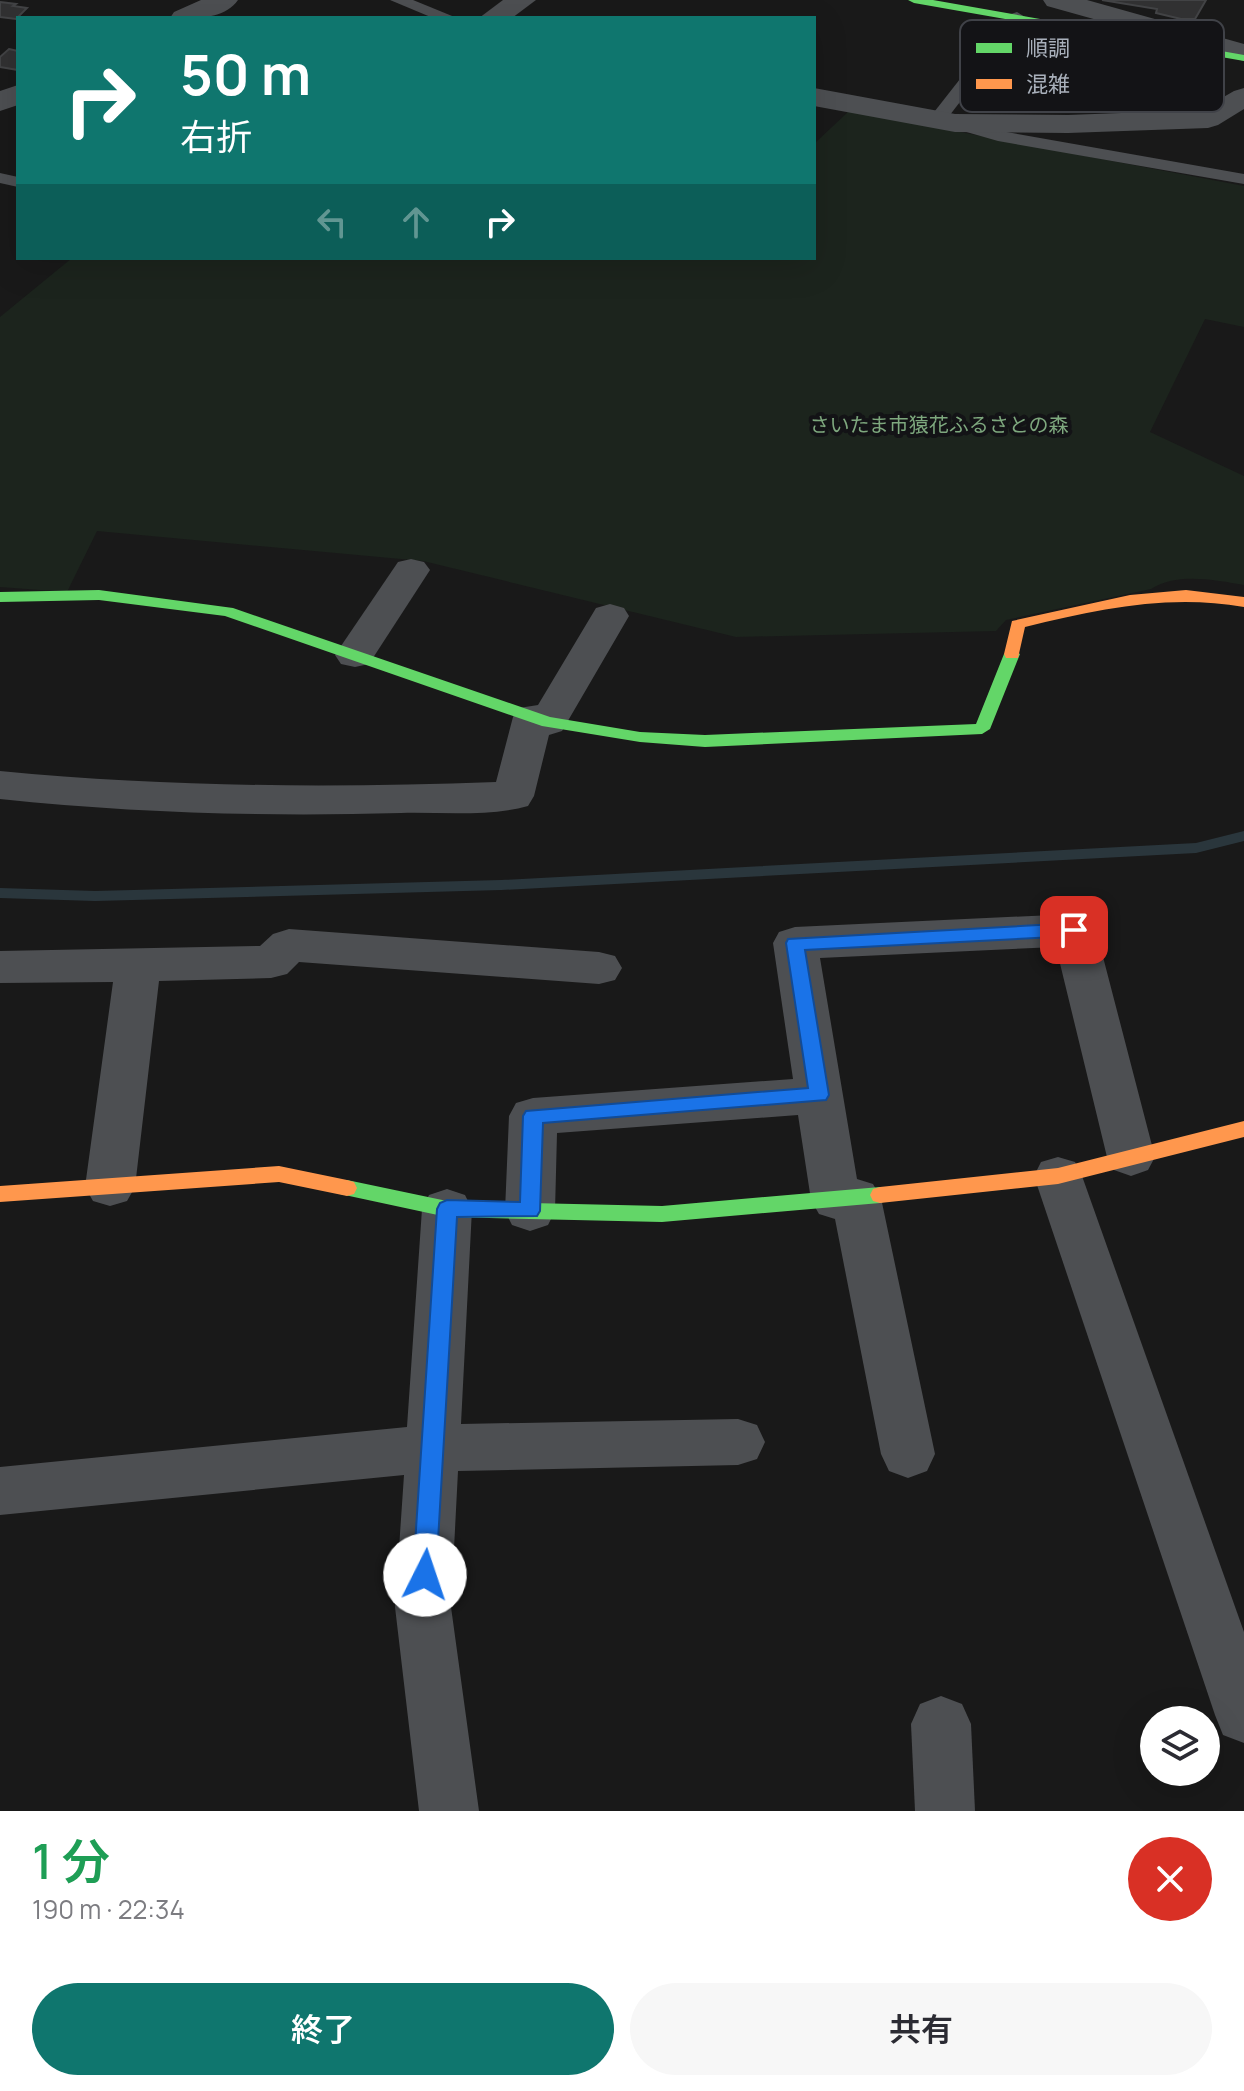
<!DOCTYPE html>
<html lang="ja">
<meta charset="utf-8">
<style>
:root{--surface:#fff;--page:#f7f7f7;--text:#2b2b33;--muted:#7c7c81;--accent:#0f766e}
body{margin:0;font-family:Manrope,"Noto Sans JP",sans-serif;background:var(--page);color:var(--text);height:100vh;display:flex;flex-direction:column;font-size:30px;white-space:nowrap}
*{box-sizing:border-box;margin:0}
p{font-size:26px;color:var(--muted)}
.icon{flex:none;width:44px;height:44px;fill:none;stroke:currentColor;stroke-width:2;stroke-linecap:round;stroke-linejoin:round}
.map{position:relative;height:1811px;overflow:hidden}
.details{display:flex;flex-direction:column;background:var(--surface);flex:1}
.details>*{flex:none}
.top-card{position:absolute;left:16px;top:16px;width:800px;height:244px;border-radius:0px;box-shadow:0 8px 32px #0002;background:#0f766e;color:#fff;overflow:hidden}
.controls{position:absolute;left:1140px;top:1706px;display:grid;gap:16px}
.controls a{display:grid;place-items:center;width:80px;height:80px;border-radius:50%;background:var(--surface);box-shadow:0 8px 32px #0002;font-size:40px}
.pin{position:absolute;display:grid;place-items:center;width:68px;height:68px;color:#fff;margin:-34px;border-radius:16px;box-shadow:0 4px 12px #0006}
.me{position:absolute;width:88px;margin:-44px;rotate:4deg;stroke-linejoin:round;filter:drop-shadow(0 0 6px #0008)}
.turn{display:flex;align-items:center;gap:28px;height:168px;padding:0 32px;font-size:36px}
.turn .icon{width:104px;height:104px;stroke-width:2.5}
.turn b{display:block;font-size:56px;line-height:68px}
.lanes{display:flex;align-items:center;height:76px;padding:0 32px;background:#0003;justify-content:center;gap:40px;direction:ltr}
.lanes .off{opacity:.35}
.round{display:grid;place-items:center;flex:none;width:84px;height:84px;border-radius:42px;background:var(--page)}
.summary{display:flex;align-items:center;justify-content:space-between;height:136px;padding:0 32px}
h1{font-size:48px;font-weight:600;line-height:60px;color:#1e9e55}
.primary-button{display:flex;gap:16px;margin-top:auto;padding:16px 32px}
.primary-button a{flex:1;height:92px;border-radius:48px;background:var(--accent);color:#fff;font-size:32px;font-weight:600;line-height:92px;text-align:center}
.primary-button a+a{background:var(--page);color:var(--text)}
.map>svg:first-child{display:block}
.green{fill:#1c241d}
.lines{fill:none;stroke-linecap:round;stroke-linejoin:round}
.stream{fill:#2a363c;fill-rule:evenodd}
.building{fill:#313132;stroke:#424345;stroke-width:2}
.lane{fill:#4d4f52;fill-rule:evenodd}
.street{fill:#4d4f52;fill-rule:evenodd}
.fast{fill:#63d668;fill-rule:evenodd}
.slow{fill:#ff974d;fill-rule:evenodd}
.route{fill:#1a73e8;stroke:#114b97;stroke-width:2}
.labels{text-anchor:middle;dominant-baseline:central;stroke-width:8;stroke-linejoin:round;paint-order:stroke}
.far-park-label{font-size:20px;fill:#7ea87e;stroke:#131316}
.key{fill:#131316;stroke:#404248;stroke-width:2}
.key-label{font-size:22px;fill:#a9b0bb}
</style>
<div class="map">
<svg width="1244" height="1811" viewBox="0 0 1244 1811">
<rect width="100%" height="100%" fill="#191919"/>
<path class="green" d="M 849,111 L 1244,186 L 1244,327 L 1205,319 L 1150,432 L 1244,476 L 1244,585 C 1216,580 1176,572 1151,589 L 1006,620 L 996,631 L 736,637 L 423,561 L 97,531 L 67,592 L 0,587 L 0,317 L 72,258 L 814,258 L 814,144 Z"/>
<g class="lines">
<polygon class="stream" points="1244,831 1244,841 1196,853 501,890 95,901 0,898 0,888 95,891 501,880 1196,843"/>
</g>
<g class="building">
<polygon points="1102,0 1206,0 1195,19 1181,19 1156,13 1157,9"/>
<polygon points="0,2 16,4 13,6 27,8 16,19 0,17"/>
<polygon points="9,49 18,51 18,70 0,67 0,57"/>
<polygon points="1122,57 1170,65 1141,116 1091,107"/>
</g>
<g class="lines">
<g class="lane">
<polygon points="390,0 413,0 457,18 433,18"/>
<polygon points="1017,12 1025,17 943,124 931,124 928,120 931,116 1011,14"/>
<polygon points="955,118 1001,131 1244,174 1244,184 998,141 949,127 946,123"/>
<polygon points="0,173 18,177 18,187 0,183"/>
</g>
<g class="street">
<path d="M 201,0 L 238,0 C 223,21 192,18 170,18 L 174,12 Z"/>
<polygon points="503,0 536,0 512,18 479,18"/>
<polygon points="1043,0 1087,0 1244,44 1244,61 1047,6"/>
<polygon points="18,85 18,105 0,111 0,91"/>
<polygon points="814,88 955,114 1068,115 1201,110 1234,91 1244,88 1244,109 1218,125 1208,128 1068,133 955,132 814,106"/>
<polygon points="411,559 424,562 430,570 369,664 355,667 341,664 335,655 341,646 398,562"/>
<path d="M 610,604 L 624,608 L 629,616 L 562,731 L 549,735 L 534,796 L 528,806 C 488,817 442,812 401,813 C 267,817 133,813 0,799 L 0,771 C 165,787 330,788 496,782 L 513,717 L 519,708 L 538,705 L 596,608 Z"/>
<polygon points="1074,914 1090,919 1096,930 1155,1157 1148,1170 1131,1176 1114,1170 1107,1157 1056,947 820,958 857,1179 873,1184 881,1198 935,1454 927,1471 908,1478 889,1471 881,1454 835,1219 819,1214 811,1200 798,1115 557,1133 555,1211 548,1225 530,1231 512,1225 505,1211 509,1116 516,1103 533,1098 793,1079 773,943 779,932 795,927"/>
<polygon points="289,929 599,952 615,956 622,968 615,980 599,984 299,962 287,974 271,978 159,981 135,1187 127,1201 110,1206 93,1201 85,1187 113,982 0,983 0,951 260,946 273,934"/>
<polygon points="1058,1157 1075,1162 1082,1176 1244,1632 1244,1743 1223,1735 1215,1715 1034,1176 1041,1162"/>
<polygon points="447,1189 465,1195 472,1209 461,1424 738,1419 757,1425 765,1442 757,1459 738,1465 458,1471 451,1607 479,1811 419,1811 395,1607 404,1475 0,1515 0,1467 407,1427 422,1209 429,1195"/>
<polygon points="941,1696 962,1704 971,1724 975,1811 915,1811 911,1724 920,1704"/>
</g>
<g class="fast">
<polygon points="908,0 933,0 1244,55 1244,61 914,3"/>
<polygon points="99,590 233,608 550,717 640,732 705,735 976,724 1004,654 1012,649 1020,654 990,729 982,734 705,747 640,742 542,726 225,616 99,600 0,602 0,592"/>
<polygon points="347,1180 447,1201 662,1206 880,1187 887,1189 890,1195 887,1201 880,1203 662,1222 447,1217 340,1194 337,1188 340,1182"/>
</g>
<g class="slow">
<path d="M 1186,590 L 1244,597 L 1244,607 C 1168,594 1099,609 1025,627 L 1018,658 L 1006,658 L 1004,654 L 1012,621 L 1130,595 Z"/>
<polygon points="1244,1121 1244,1137 1058,1184 880,1203 873,1201 870,1195 873,1189 880,1187 1058,1168"/>
<polygon points="279,1166 347,1180 354,1182 357,1188 354,1194 347,1196 279,1182 0,1202 0,1186"/>
</g>
</g>
<polygon class="route" points="1074,923 1083,930 1074,936 805,950 829,1095 826,1100 543,1123 540,1211 537,1216 457,1217 436,1575 433,1582 425,1586 416,1582 413,1575 437,1209 440,1203 447,1200 520,1202 523,1116 526,1111 808,1088 786,943 788,939"/>
<g class="labels">
<g class="far-park-label">
<text x="939" y="424">さいたま市猿花ふるさとの森</text>
</g>
</g>
<rect x="960" y="20" width="264" height="92" rx="12" class="key"/>
<rect x="976" y="43" width="36" height="10" fill="#63d668"/>
<rect x="976" y="79" width="36" height="10" fill="#ff974d"/>
<g class="key-label">
<text x="1026" y="56">順調</text>
<text x="1026" y="92">混雑</text>
</g>
</svg>
<div class="controls">
<a><svg class="icon" aria-label="layers" viewBox="0 0 24 24"><path d="M12 4l9 5-9 5-9-5zM3 14l9 5 9-5"/></svg></a>
</div>
<div class="pin" style="left:1074px;top:930px;background:#d93025"><svg class="icon" aria-label="arrive" viewBox="0 0 24 24"><path d="M6 21V4h12l-3 4 3 4H6"/></svg></div>
<svg class="me" style="left:425px;top:1575px" viewBox="-20 -20 40 40"><circle r="19" fill="#fff"/><path d="M0-13L10 11 0 6-10 11z" fill="#1a73e8"/></svg>
<div class="top-card">
<div class="turn"><svg class="icon" aria-label="right" viewBox="0 0 24 24"><path d="M7 20v-9h11M14 6l5 5-5 5"/></svg><div><b>50 m</b>右折</div></div>
<div class="lanes"><svg class="icon off" aria-label="left" viewBox="0 0 24 24"><path d="M17 20v-9H6M10 6l-5 5 5 5"/></svg><svg class="icon off" aria-label="ahead" viewBox="0 0 24 24"><path d="M12 20V5M6 11l6-6 6 6"/></svg><svg class="icon" aria-label="right" viewBox="0 0 24 24"><path d="M7 20v-9h11M14 6l5 5-5 5"/></svg></div>
</div>
</div>
<section class="details">
<div class="summary"><div><h1>1 分</h1><p>190 m · 22:34</p></div><a class="round" style="background:#d93025;color:#fff"><svg class="icon" aria-label="close" viewBox="0 0 24 24"><path d="M6 6l12 12M18 6L6 18"/></svg></a></div>
<div class="primary-button"><a>終了</a><a>共有</a></div>
</section>
